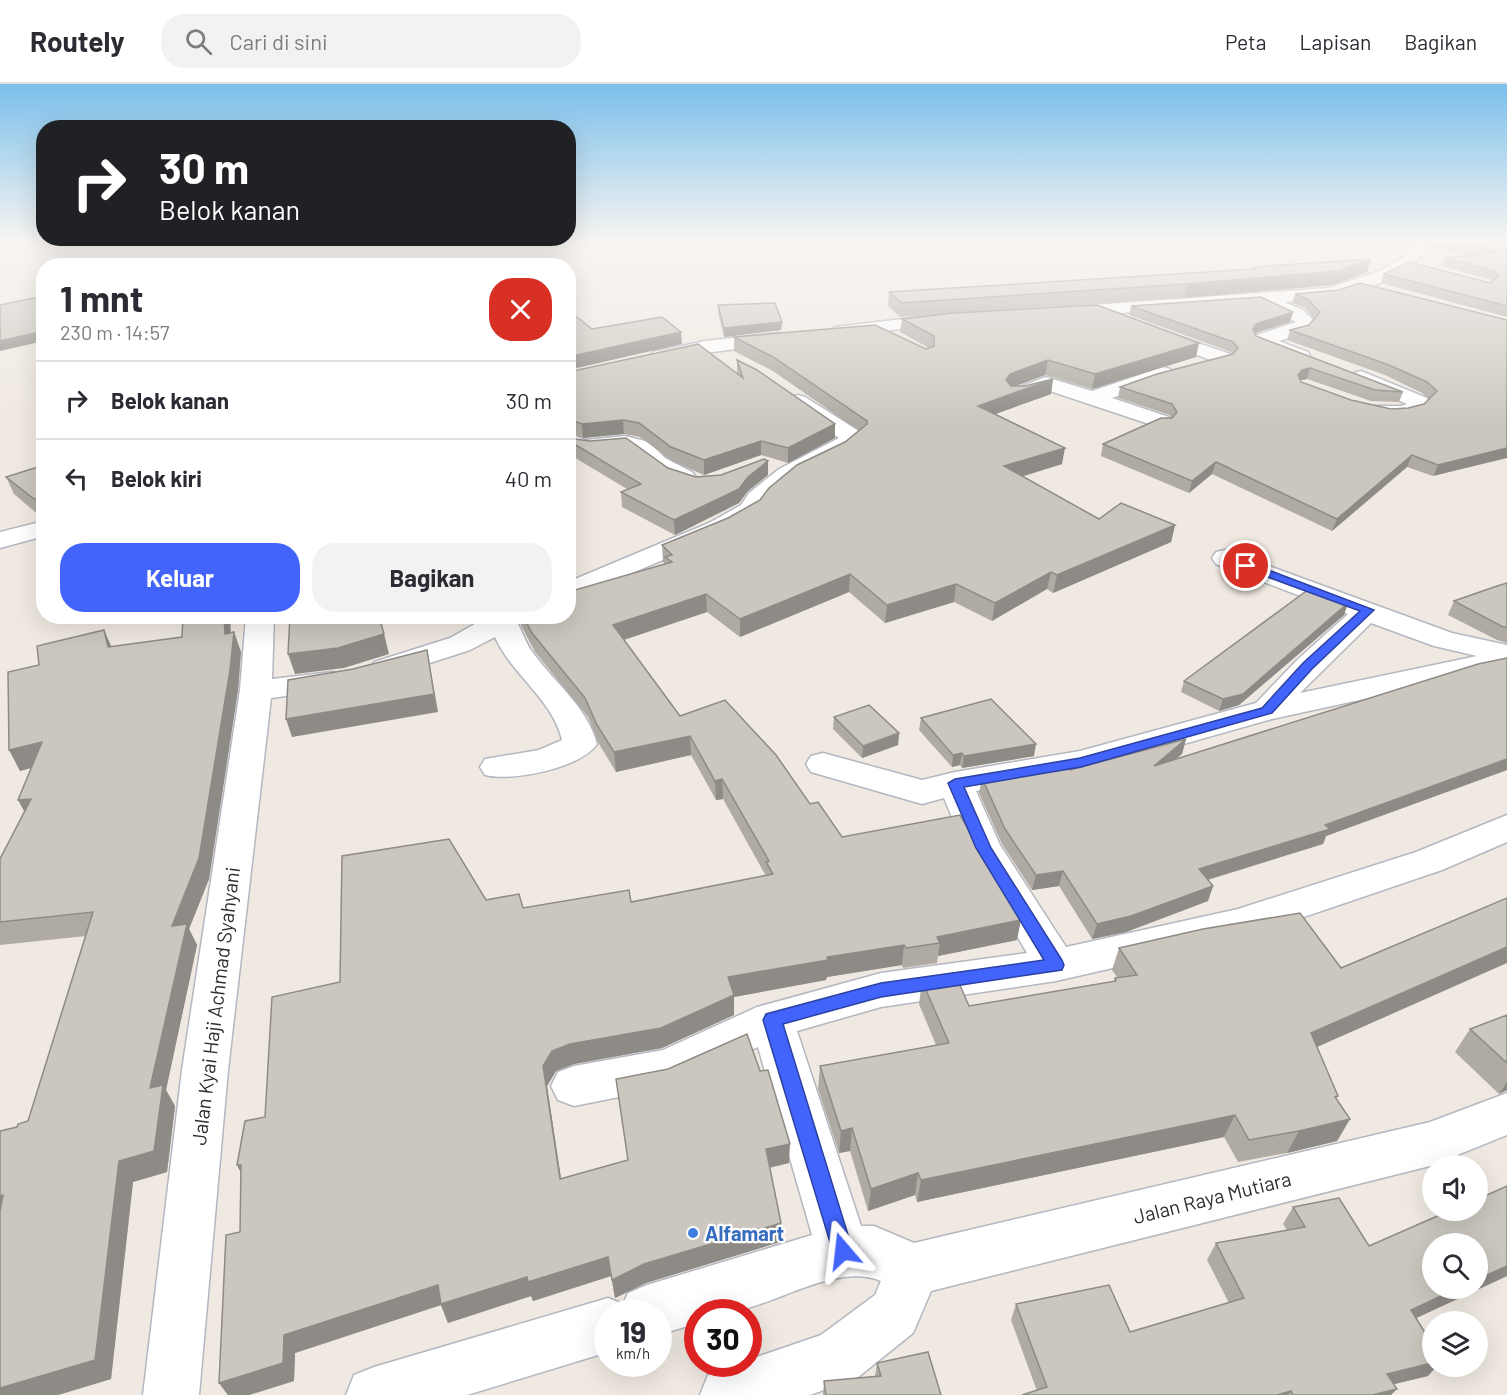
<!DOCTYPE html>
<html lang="id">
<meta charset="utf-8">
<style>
:root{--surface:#fff;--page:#f2f2f3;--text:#2b2b33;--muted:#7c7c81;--line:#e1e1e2;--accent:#4264fb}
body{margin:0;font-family:Barlow,sans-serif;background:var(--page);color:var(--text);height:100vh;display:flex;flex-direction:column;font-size:22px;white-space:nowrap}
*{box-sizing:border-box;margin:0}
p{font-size:20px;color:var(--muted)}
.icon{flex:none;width:33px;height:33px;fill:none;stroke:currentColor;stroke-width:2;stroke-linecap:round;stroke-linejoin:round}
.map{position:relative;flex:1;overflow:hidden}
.drawer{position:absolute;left:36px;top:174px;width:540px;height:366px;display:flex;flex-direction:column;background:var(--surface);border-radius:24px;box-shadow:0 6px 24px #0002}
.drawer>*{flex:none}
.guide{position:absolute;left:36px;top:36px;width:540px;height:126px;border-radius:24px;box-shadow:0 6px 24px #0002;background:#202124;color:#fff;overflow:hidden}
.controls{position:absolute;left:1422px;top:1071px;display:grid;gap:12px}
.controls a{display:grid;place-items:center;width:66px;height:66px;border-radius:50%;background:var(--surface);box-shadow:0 6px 24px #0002;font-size:30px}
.speed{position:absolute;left:594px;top:1215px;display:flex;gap:12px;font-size:30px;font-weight:700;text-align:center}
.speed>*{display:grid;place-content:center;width:78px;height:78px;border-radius:50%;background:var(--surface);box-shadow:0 6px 24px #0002;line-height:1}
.speed small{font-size:15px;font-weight:400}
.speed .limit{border:9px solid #d22;background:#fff;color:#111}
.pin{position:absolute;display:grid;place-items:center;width:51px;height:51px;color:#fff;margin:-26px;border:3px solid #fff;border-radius:50%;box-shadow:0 2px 6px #0007}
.me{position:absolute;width:66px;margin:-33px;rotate:343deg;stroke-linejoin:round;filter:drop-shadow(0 0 4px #0008)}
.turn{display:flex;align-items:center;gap:21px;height:126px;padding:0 24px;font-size:27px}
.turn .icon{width:78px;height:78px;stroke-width:2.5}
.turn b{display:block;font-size:42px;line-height:51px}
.round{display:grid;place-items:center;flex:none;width:63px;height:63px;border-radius:24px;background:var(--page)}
.headline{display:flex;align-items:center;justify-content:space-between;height:102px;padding:0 24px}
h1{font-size:36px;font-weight:700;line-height:45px}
.primary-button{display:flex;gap:12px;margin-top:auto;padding:12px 24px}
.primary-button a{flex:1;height:69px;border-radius:24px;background:var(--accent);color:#fff;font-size:24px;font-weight:700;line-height:69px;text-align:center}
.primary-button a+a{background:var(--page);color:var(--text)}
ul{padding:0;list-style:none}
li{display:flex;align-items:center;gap:18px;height:78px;padding:0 24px;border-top:2px solid var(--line)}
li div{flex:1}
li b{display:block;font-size:22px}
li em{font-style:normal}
header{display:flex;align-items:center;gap:36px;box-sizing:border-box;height:84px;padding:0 30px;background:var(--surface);border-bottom:2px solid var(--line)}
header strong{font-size:28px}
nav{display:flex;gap:33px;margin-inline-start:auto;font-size:21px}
.search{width:420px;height:54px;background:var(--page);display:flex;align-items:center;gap:15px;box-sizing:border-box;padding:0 21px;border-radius:24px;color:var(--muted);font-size:22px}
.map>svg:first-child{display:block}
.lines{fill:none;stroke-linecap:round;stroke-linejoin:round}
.minor-casing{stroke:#b4b7c1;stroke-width:3}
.minor{fill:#fff;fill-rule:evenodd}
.wall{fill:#afaba4}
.shaded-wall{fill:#8e8b86}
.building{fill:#cbc7bf;stroke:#8e8b86;stroke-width:1.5}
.route{fill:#4264fb;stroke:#2b41a3;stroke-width:1.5}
.shop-dot{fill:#3f7fe0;stroke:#fff;stroke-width:2}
.labels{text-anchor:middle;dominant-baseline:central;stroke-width:4.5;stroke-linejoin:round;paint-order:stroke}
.near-street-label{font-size:20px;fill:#2e2e2e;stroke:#fff}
.near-shop-label{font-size:20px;font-weight:bold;fill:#366cbe;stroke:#fff;text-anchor:start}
</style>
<header>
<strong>Routely</strong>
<div class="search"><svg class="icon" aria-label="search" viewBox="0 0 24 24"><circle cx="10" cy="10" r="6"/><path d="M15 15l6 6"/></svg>Cari di sini</div>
<nav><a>Peta</a><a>Lapisan</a><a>Bagikan</a></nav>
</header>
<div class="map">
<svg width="1507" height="1311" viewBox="0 0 1507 1311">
<rect width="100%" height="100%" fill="#efe9e1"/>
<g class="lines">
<defs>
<g id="minor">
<path d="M 1419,156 L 1434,156 C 1402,203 1338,216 1284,218 L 1303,226 L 1315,238 L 1305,249 L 1279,257 L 1308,268 L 1310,272 L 1301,278 L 1254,260 L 1252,256 L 1254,252 L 1296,238 L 1259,219 L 1065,233 L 1056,228 L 1065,223 L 1329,204 L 1382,186 L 1405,172 Z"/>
<polygon points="945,230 951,231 954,235 951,239 835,253 826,248 835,243"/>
<polygon points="1154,244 1230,270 1233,274 1223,280 1216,278 1148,253 1145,249"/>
<polygon points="778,249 787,255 784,259 705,269 660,278 651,272 653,268 705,257"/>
<polygon points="1163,283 1170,285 1173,289 1170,293 1112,314 1169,333 1172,338 1169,343 1161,344 1047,306 1023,315 1009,315 1006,311 1009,307 1046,293 1092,307"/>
<path d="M 1361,287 L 1427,314 L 1429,322 C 1417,340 1389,335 1371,330 L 1368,326 L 1371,322 L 1401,322 L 1407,320 L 1354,297 L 1351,293 L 1354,289 Z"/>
<polygon points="798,311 805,313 862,349 865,354 843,372 795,395 767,419 759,431 727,449 568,516 568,498 709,439 741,421 749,409 779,385 839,354 791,321 788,317 791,313"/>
<path d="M 568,350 L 586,356 L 625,352 L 649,358 L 665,374 L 692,388 L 696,393 L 692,398 C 678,402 661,393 649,384 C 643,380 639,371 633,368 C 616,359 589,375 568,365 Z"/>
<polygon points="44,437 44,452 0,464 0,448"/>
<path d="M 1225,466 L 1452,549 L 1507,561 L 1507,584 L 1272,635 L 1081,689 L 976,707 L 1000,761 L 1066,863 L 1238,825 L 1416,768 L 1507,731 L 1507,758 L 1442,786 L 1239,855 L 1056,897 L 881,923 L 797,947 L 861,1142 L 874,1142 L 914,1159 L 1430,1038 L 1507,1009 L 1507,1051 L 1430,1082 L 931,1207 L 913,1249 L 857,1294 L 810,1311 L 700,1311 L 708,1291 L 737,1280 L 748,1280 L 748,1276 L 821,1251 L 875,1211 L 881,1197 C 836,1178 775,1222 730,1228 C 720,1230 708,1228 698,1228 L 698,1239 L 658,1251 L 658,1228 L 608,1228 L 608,1268 L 467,1311 L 346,1311 L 354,1291 L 374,1283 L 608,1214 L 623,1220 L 628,1209 L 647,1201 L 812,1151 L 758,963 L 669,1003 L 574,1022 L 558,1016 L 551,1002 L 558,988 L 574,982 L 663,966 L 757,923 L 881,889 L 1027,869 L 965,764 L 944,714 L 922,720 L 811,688 L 806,680 L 811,672 L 823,669 L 922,696 L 955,688 L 1080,667 L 1256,619 L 1297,576 L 1348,530 L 1216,480 L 1212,474 L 1216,468 ZM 1371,539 L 1434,562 L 1477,572 L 1300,609 Z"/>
<polygon points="246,532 274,532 272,595 332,588 343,590 347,597 343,604 271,614 228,986 199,1311 143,1311 182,986 240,606"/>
<path d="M 489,532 L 525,532 L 518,540 C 523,549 526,560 533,569 C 555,599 587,623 597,660 C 581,684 512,698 485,691 L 480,683 L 485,675 L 539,666 L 562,656 C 553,616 511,590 495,553 L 470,566 L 396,590 L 385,593 L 374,590 L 370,584 L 374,578 L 450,554 Z"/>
</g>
</defs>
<use href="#minor" class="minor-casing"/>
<use href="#minor" class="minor"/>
</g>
<g class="wall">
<polygon points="1401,156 1418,156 1415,159"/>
<polygon points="1435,156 1507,156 1507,233 1381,199 1384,190 1490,199 1492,197 1492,196 1441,182 1445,174 1472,171 1432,163"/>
<polygon points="1371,175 1367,188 1333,201 1184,214 1016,225 1196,273 1092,305 1045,291 1015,302 1025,302 1053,295 1051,310 995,330 1062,380 1022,392 1099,435 1175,441 1171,458 1053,509 1047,505 992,537 954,518 885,539 849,508 740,553 707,528 624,556 680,632 810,720 842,753 1017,856 938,872 937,879 903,884 902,881 827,893 826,896 734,913 734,931 662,964 574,980 556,987 547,1002 561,1095 789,1079 770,1084 781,1139 780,1158 646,1199 615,1214 611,1192 533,1217 531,1212 448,1239 441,1221 295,1269 294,1297 249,1311 228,1311 219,1299 240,1148 241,1089 237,1081 265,1033 340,898 486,816 523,824 631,818 766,792 723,715 716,716 691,671 616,688 599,660 588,633 535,568 521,541 520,532 568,532 665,480 663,478 662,461 728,434 760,416 845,358 859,347 773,287 734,267 734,253 926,265 929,264 900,248 902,235 933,231 900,233 888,222 889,208 1253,185 1253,183"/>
<polygon points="1295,210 1507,236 1433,392 1407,383 1332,447 1212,390 1189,409 1101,372 1103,360 1171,334 1170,331 1118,314 1120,303 1232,270 1231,268 1129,231 1131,222 1293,228 1290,238 1255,249 1256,252 1403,308 1399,318 1371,317 1307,295 1300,296 1301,298 1351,316 1391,325 1408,324 1424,320 1429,315 1422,309 1385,291 1287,256 1290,246 1309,241 1314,235 1305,224 1292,219"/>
<polygon points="718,221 782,238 781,246 724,253 718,229"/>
<polygon points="737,276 835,354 788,379 761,371 704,391 672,377 640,353 624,350 583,354 568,348 568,288 737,289"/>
<polygon points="568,354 696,393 768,391 748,407 739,419 675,451 622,423 621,408 627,405 572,372"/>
<polygon points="44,381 44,433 41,433 14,410 6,393"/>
<polygon points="1507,499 1507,559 1497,556 1448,531 1454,517"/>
<polygon points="1348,519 1344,531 1239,621 1219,627 1181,608 1184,597"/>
<polygon points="104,546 111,563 182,553 234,548 241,568 238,606 209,795 189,845 197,861 166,1006 175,1022 167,1088 133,1098 111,1295 58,1311 0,1311 17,1043 28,1037 86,852 0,861 0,775 24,728 31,684 20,687 39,581"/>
<polygon points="1507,574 1507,686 1326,752 1323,760 1208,796 1213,802 1208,817 1126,848 1092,855 1059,802 1032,806 1002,760 979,709 982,694 1070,686 1186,655 1182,670 1174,676"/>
<polygon points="834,633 899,649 898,661 862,674 833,645"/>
<polygon points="921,634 1034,672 962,684 960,681 952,683 919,646"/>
<polygon points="1119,864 1317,963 1337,1015 1350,1035 1337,1057 1287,1069 1238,1078 1224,1053 917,1118 915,1111 868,1127 850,1067 839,1069 818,1005 820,982 936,961 919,920 922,897 969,922 1114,897 1115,894 1117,893 1112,886"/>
<polygon points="1507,931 1507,1006 1499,1010 1455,968 1470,945"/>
<polygon points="1293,1123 1369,1162 1507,1192 1416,1234 1428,1292 1394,1300 1391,1311 1022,1311 1037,1307 1011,1236 1016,1220 1130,1248 1229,1219 1207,1176 1216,1159 1287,1146 1283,1140"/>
<polygon points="877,1279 941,1311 823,1311 824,1297 875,1292"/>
</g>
<g class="shaded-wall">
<polygon points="1371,175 1367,188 1333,201 1184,214 1187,200"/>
<polygon points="1293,228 1290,238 1253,250 1253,245 1256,240"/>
<polygon points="782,238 781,246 724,253 724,244"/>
<polygon points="43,246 44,257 0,267 0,257"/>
<polygon points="681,248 682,260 568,286 568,273"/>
<polygon points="1199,259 1196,273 1092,305 1095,290"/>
<polygon points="1048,276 1045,291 1008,305 1006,296 1010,290"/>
<polygon points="1310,284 1307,295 1298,297 1298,291 1302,286"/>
<polygon points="1053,295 1051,310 976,337 978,322"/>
<polygon points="623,336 624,350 583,354 582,340"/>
<polygon points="835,340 835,354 788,379 788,364"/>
<polygon points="761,357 761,371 704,391 704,376"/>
<polygon points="571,358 572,372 568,373 568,359"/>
<polygon points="1065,364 1062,380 1002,399 1004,382"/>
<polygon points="1507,364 1507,374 1433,392 1438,381"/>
<polygon points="1412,371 1407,383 1332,447 1337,435"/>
<polygon points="768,377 768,391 748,407 739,419 675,451 674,436 748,393"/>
<polygon points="1216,378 1212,390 1189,409 1192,397"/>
<polygon points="1175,441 1171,458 1053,509 1057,491"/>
<polygon points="1051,488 1047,505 992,537 995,519"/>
<polygon points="850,490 849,508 740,553 740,535"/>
<polygon points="956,500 954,518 885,539 887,521"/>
<polygon points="706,510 707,528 614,559 613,541"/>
<polygon points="1348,519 1344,531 1239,621 1219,627 1223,615"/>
<polygon points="224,532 230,532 232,569 225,550"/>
<polygon points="104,546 113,566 108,563"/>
<polygon points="234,548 241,568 238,606 209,795 189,845 197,861 166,1006 175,1022 167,1088 133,1098 111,1295 58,1311 0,1311 0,1304 119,1077 150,1004 172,842"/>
<polygon points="384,550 389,570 344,584 295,590 288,570"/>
<polygon points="427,566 438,628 292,653 286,635"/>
<polygon points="899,649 898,661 862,674 863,662"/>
<polygon points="690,652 691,671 616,688 614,668"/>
<polygon points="1186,655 1182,670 1149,697 1154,682"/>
<polygon points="42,658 52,678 20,687 9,666"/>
<polygon points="1036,660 1034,672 962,684 964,672"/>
<polygon points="962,669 960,681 952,683 953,671"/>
<polygon points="1507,675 1507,686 1326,752 1323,760 1193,800 1199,785"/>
<polygon points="722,695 723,715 716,716 715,697"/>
<polygon points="31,715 30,738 18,716"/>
<polygon points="1063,787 1059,802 1032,806 1036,791"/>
<polygon points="1213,802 1208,817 1126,848 1092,855 1097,840"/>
<polygon points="1021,836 1017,856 938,872 940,859 937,853"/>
<polygon points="904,861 902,881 827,893 826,896 734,913 734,931 662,964 574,980 556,987 547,1002 564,1114 560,1095 543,982 552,967 728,893 827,873"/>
<polygon points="1507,863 1507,879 1299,971 1311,949"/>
<polygon points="1507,998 1507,1006 1499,1010"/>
<polygon points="1235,1031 1224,1053 917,1118 921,1096"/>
<polygon points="1350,1035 1337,1057 1287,1069 1299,1047"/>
<polygon points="852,1044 850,1067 839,1069 841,1047"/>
<polygon points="790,1060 789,1079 766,1084 766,1065"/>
<polygon points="237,1081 241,1081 248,1101"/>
<polygon points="918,1089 915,1111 868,1127 871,1105"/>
<polygon points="3,1111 0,1138 0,1112"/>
<polygon points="781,1139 780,1158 646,1199 615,1214 612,1196 644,1180"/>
<polygon points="608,1173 611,1192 533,1217 531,1212 448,1239 441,1221 295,1269 294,1297 249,1311 228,1311 219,1299 284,1251 438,1201 527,1193"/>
<polygon points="1507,1182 1507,1192 1397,1243 1411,1226 1458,1204 1478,1204 1478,1195"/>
<polygon points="1432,1279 1432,1282 1437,1282 1428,1292 1374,1305 1387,1290"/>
<polygon points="1397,1305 1391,1311 1372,1311"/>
<polygon points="1291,1307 1288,1311 1277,1311"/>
</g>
<g class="building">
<polygon points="1445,156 1507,156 1507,222 1384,190 1409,178 1490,199 1499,192 1495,187 1445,174 1502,168"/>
<polygon points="1371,175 1338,187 1187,200 901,219 889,208 1256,185 1253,183"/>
<polygon points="1360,199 1507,236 1507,364 1438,381 1412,371 1337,435 1216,378 1192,397 1103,360 1161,334 1172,334 1177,328 1172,320 1120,303 1157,290 1233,270 1238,264 1233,258 1131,222 1261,213 1293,228 1256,240 1253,245 1256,252 1403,308 1375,306 1310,284 1302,286 1298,291 1301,298 1351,316 1391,325 1408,324 1424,320 1437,307 1427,298 1389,281 1290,246 1309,241 1320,228 1307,215 1295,210 1339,206"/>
<polygon points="44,212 44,247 0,257 0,221"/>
<polygon points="775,219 782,238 724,244 718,221"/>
<polygon points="1097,221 1199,259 1095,290 1048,276 1010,290 1006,296 1011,302 1025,302 1053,295 978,322 1065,364 1004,382 1099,435 1121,419 1175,441 1057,491 1051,488 995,519 956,500 887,521 850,490 740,535 706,510 613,541 680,632 725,616 776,671 810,720 818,718 842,753 960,731 1021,836 937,853 940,859 906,864 904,861 827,873 828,876 728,893 734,911 661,944 570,960 552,967 543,982 560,1095 628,1076 616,995 668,985 747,950 760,987 768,986 790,1060 766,1065 781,1139 644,1180 612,1196 608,1173 528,1198 527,1193 441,1220 438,1201 284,1251 283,1279 219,1299 226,1151 240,1148 241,1081 237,1081 245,1037 265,1033 272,913 340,898 342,772 449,755 486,816 519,810 523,824 629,806 631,818 773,790 766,778 769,777 722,695 715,697 690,652 614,668 597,641 585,614 532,549 523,532 568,532 568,508 672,478 665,473 672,471 662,461 728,434 760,416 769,404 797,381 845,358 867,340 867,337 773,273 734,253 875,241 926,265 934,262 934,252 902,235 954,229"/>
<polygon points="577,233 592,245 662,233 681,248 568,273 568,235"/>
<polygon points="698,260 743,294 737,276 757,286 835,340 788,364 761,357 704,376 671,363 639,339 623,336 582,340 568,335 568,288"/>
<polygon points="568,354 590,357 626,354 668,384 696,393 721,391 764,375 768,377 748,393 739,405 674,436 621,408 641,400 571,358 568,359"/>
<polygon points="44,381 44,415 34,415 6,393"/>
<polygon points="1507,499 1507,543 1503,543 1454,517 1497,502"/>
<polygon points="1309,505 1348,519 1243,610 1223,615 1184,597"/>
<polygon points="183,532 224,532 225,550 234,548 230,586 199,774 172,842 187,840 150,1004 163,1001 154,1067 119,1077 95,1276 0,1304 0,1127 3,1111 0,1112 0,1047 17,1043 18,1040 28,1037 93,828 0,838 0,775 31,715 18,716 42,658 9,666 8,588 39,581 37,562 104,546 108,563 182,553"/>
<polygon points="290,532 379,532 384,550 338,564 288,570"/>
<polygon points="427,566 434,610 286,635 288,596 353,585"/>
<polygon points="1507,574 1507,675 1325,741 1330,745 1199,785 1213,802 1131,832 1097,840 1063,787 1036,791 1005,745 982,694 1060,681 1070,686 1186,655 1154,682 1478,580"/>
<polygon points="991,615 1036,660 964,672 962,669 953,671 921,634"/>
<polygon points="869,621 899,649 863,662 834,633"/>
<polygon points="1507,814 1507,863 1311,949 1338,1012 1335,1013 1350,1035 1299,1047 1249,1056 1235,1031 921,1096 918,1089 871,1105 852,1044 841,1047 820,982 949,959 922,897 956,892 969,922 1116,897 1115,894 1137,891 1119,864 1203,845 1300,829 1341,884"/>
<polygon points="1507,931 1507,979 1470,945"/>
<polygon points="1507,1102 1507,1182 1478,1195 1478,1160 1432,1160 1432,1204 1458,1204 1411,1226 1432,1260 1432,1279 1387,1290 1397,1305 1372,1311 1293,1311 1291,1307 1277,1311 1022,1311 1047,1303 1016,1220 1109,1201 1130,1248 1244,1214 1216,1159 1305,1143 1293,1123 1339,1114 1369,1162 1451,1126 1478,1126 1478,1115"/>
<polygon points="928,1268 941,1311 826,1311 824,1297 881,1292 877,1279"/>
</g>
<linearGradient id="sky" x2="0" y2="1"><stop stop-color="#7abfeb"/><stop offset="0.46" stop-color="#f8f5f2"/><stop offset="1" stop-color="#f8f5f2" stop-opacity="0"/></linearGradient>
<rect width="1507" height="340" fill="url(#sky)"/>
<polygon class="route" points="1243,479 1250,479 1374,526 1312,585 1272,629 1081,683 964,703 991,764 1062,876 1064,881 1062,886 881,913 783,940 853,1167 850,1175 843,1178 835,1175 763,936 766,930 881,899 1044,876 976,764 948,699 955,695 1080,674 1262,624 1303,579 1360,527 1243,484"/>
<circle class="shop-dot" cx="693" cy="1149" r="6"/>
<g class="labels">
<g class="near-street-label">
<text transform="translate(215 922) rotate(-83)">Jalan Kyai Haji Achmad Syahyani</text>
<text transform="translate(1212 1113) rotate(-14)">Jalan Raya Mutiara</text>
</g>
<g class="near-shop-label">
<text x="705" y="1149">Alfamart</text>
</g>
</g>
</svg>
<div class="controls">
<a><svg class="icon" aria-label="sound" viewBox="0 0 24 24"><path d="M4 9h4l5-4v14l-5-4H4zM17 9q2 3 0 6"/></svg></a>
<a><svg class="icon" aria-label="search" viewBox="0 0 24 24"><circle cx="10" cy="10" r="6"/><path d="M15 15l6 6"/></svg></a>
<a><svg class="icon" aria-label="layers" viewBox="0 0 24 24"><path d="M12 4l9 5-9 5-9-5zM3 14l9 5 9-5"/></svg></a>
</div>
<div class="speed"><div>19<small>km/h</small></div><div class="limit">30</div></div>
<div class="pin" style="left:1246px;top:482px;background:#d93025"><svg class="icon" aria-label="arrive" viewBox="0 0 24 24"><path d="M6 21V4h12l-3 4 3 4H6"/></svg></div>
<svg class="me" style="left:843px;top:1167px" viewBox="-20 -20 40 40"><path d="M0-17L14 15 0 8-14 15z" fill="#4264fb" stroke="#fff" stroke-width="4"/></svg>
<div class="guide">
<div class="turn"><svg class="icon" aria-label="right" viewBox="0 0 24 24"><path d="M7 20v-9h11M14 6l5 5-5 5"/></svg><div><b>30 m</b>Belok kanan</div></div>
</div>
<section class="drawer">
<div class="headline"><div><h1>1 mnt</h1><p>230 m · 14:57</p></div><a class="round" style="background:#d93025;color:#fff"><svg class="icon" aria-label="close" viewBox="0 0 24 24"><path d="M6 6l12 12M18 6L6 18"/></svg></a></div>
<ul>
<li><svg class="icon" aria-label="right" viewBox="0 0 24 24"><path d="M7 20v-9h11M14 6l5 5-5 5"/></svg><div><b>Belok kanan</b></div><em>30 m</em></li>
<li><svg class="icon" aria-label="left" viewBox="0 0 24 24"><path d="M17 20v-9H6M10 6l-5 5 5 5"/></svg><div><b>Belok kiri</b></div><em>40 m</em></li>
</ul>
<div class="primary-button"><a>Keluar</a><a>Bagikan</a></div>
</section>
</div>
